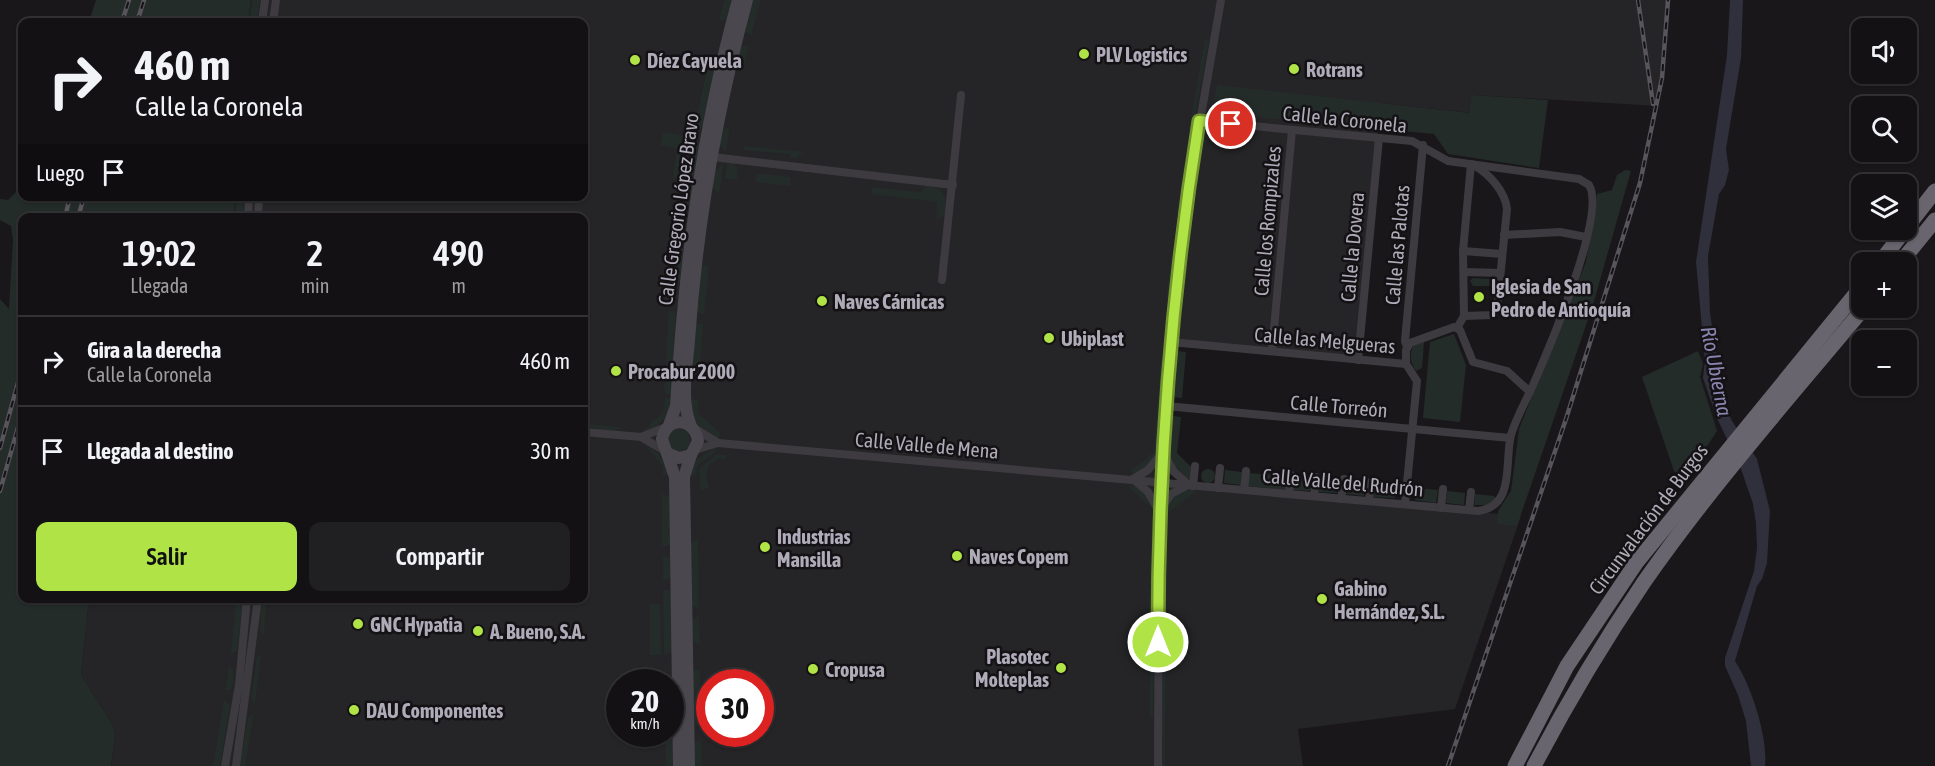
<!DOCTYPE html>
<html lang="es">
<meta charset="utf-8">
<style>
:root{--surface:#131113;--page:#201f21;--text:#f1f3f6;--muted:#9d9da0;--line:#323133;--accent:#b0e346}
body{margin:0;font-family:"Asap Condensed",sans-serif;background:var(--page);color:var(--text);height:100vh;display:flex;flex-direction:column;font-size:22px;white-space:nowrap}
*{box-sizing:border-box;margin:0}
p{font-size:20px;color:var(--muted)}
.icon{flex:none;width:33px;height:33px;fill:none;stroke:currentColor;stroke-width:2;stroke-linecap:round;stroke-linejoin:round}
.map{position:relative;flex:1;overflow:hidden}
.sheet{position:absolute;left:18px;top:213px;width:570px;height:390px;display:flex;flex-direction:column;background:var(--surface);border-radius:12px;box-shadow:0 2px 4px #0004,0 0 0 2px var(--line)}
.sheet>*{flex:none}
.guide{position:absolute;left:18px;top:18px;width:570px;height:183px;border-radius:12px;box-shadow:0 2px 4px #0004,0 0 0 2px var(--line);background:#131113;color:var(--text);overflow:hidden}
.buttons{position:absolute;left:1851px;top:18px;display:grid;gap:12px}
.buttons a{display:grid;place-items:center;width:66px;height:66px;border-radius:12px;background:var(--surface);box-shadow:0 2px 4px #0004,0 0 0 2px var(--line);font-size:30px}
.speed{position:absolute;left:606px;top:669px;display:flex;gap:12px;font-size:30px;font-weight:700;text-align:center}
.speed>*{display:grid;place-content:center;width:78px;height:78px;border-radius:50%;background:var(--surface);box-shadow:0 2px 4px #0004,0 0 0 2px var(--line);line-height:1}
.speed small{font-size:15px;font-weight:400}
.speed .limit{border:9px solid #d22;background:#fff;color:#111}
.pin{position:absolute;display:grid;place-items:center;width:51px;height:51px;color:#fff;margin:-26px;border:3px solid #fff;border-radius:50%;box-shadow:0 2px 6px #0007}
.me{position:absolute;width:66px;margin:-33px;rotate:0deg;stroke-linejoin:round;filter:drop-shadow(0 0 4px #0008)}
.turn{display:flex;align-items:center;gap:21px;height:126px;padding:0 18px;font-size:27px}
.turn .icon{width:78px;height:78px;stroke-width:2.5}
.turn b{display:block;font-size:42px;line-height:51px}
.then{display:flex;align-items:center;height:57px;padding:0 18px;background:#0003;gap:12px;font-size:22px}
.eta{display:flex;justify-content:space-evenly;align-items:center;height:102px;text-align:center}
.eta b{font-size:36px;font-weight:600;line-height:42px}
.primary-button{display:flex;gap:12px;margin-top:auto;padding:12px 18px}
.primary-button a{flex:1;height:69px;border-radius:12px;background:var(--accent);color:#111;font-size:24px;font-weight:600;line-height:69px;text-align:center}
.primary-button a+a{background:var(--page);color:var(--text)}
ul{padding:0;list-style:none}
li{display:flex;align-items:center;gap:18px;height:90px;padding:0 18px;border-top:2px solid var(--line)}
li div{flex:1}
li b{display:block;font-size:22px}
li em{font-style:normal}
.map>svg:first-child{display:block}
.built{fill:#252426;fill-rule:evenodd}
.green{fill:#242c2a}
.water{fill:#302f3c}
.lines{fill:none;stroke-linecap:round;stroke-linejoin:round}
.minor{stroke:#3d3b40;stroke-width:8}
.secondary{stroke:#4a474e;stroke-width:12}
.motorway{stroke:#69656e;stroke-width:15}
.rail-casing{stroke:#57545b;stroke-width:4.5}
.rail{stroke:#141214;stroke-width:2;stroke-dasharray:7;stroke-linecap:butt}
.route-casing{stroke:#72942e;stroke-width:15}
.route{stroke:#b0e346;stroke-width:10}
.poi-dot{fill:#b0e346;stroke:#141214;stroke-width:2}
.labels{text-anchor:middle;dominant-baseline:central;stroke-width:5;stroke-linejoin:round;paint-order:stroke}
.poi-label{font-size:20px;font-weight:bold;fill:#afabb8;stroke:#141214;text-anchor:start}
.street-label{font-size:20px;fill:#afabb8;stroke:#141214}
.water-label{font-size:21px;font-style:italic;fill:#8a85b0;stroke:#141214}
</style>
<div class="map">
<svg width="1935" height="766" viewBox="0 0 1935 766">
<rect width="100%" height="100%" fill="#191719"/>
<path class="built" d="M 251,0 L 1669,0 L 1658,106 L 1471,95 L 1471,113 L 1380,103 L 1358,360 L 1171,342 L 1161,482 L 1521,516 L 1455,709 L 1298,729 L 1303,766 L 111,766 L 115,735 L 113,725 L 81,675 L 89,599 L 584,598 L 584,218 L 234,217 L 235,197 L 584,196 L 584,22 L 248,22 ZM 620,682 L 670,682 L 670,734 L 620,734 ZM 710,682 L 760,682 L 760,734 L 710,734 Z"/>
<g class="green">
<polygon points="96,0 251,0 248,22 89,22"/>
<polygon points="253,0 260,0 257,22 250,22"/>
<polygon points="724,0 732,0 727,19 719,21"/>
<polygon points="752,0 761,0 751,36 744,31"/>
<polygon points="1205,38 1209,41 1193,127 1189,130"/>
<polygon points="749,45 743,71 737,65 740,47"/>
<polygon points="710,55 717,61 703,126 696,131 694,130"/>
<polygon points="1217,85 1470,113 1471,95 1548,100 1539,168 1448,154 1434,134 1212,113"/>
<polygon points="730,127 726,153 719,143 723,129"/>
<polygon points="663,132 690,137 682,179 673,178 677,149 660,145"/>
<polygon points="693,137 700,143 690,204 687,208 680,211"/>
<polygon points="744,146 803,152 797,158 791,158 789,154 743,150"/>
<polygon points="724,163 719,194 712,187 715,171"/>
<polygon points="727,163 734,164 738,171 737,180 725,178"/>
<polygon points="1183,167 1187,170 1181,213 1177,214"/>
<polygon points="1625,170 1631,171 1593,305 1517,526 1497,524 1498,511 1511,491 1519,429 1586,262 1597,194 1612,190 1617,175"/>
<polygon points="757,173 790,177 790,186 755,182"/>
<polygon points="22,186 22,196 235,197 234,217 22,218 22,598 89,599 81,675 113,725 115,735 111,766 0,766 0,299 9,309 13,240 11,226 0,220 0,199 8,200"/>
<polygon points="926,186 938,188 945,196 945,214 940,218 936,218 937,202 871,194 872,187 920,192"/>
<polygon points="237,197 243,197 243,217 236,217"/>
<polygon points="679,220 686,225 686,231 680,282 678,285 671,285"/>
<polygon points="1172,255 1175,260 1170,297 1166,299"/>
<polygon points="705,265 709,266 704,315 696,311 702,267"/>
<polygon points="1473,278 1491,279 1494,286 1473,286 1470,281"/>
<polygon points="669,309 676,314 671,394 665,394 664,387"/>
<polygon points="703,323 700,369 692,367 696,324"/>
<polygon points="1454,334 1466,365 1460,422 1423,418 1430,342"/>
<path d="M 1424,342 L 1422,368 L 1416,371 C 1410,362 1409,356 1413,346 Z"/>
<polygon points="1176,351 1186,352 1182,398 1173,397 1171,393"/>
<polygon points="1698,351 1703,364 1700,377 1717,431 1697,461 1678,475 1674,471 1642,377"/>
<path d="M 1161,360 L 1164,364 L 1157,453 C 1152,464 1143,470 1132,474 L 1132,470 L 1154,452 Z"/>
<path d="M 665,398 L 671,399 C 669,417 661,427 643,431 L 664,411 Z"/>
<path d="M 691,400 L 698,400 L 698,413 L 720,433 L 719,439 C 696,427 694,424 691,400 Z"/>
<path d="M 1173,416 L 1181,417 L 1177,453 L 1191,467 L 1190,480 C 1185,477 1178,473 1175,468 C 1167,456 1163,427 1173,416 Z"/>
<polygon points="584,424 621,427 616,431 584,427"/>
<circle cx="679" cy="440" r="11"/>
<polygon points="642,441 659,454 669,475 663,475 663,467"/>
<polygon points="717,447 716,451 697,466 696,475 690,475 696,460"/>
<polygon points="717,454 727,455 726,459 719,458 709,465 706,475 709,488 700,490 700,468"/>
<circle cx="1208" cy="476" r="7"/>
<polygon points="1225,470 1242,472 1241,485 1224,483"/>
<polygon points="1248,473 1287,476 1286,490 1247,486"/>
<polygon points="1294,476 1311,478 1310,491 1293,490"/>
<polygon points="1320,479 1338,481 1337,493 1319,492"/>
<polygon points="1348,482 1365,483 1364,496 1346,494"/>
<polygon points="1375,484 1396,486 1395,498 1374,497"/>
<path d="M 1131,485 C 1143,489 1151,499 1154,511 L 1130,488 Z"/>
<polygon points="1416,488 1438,490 1436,503 1415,500"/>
<polygon points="1186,489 1195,489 1195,492 1169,512 1165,512 1173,496"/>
<polygon points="1447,491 1465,493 1464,505 1446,503"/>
<polygon points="662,494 670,496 670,528 668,529 668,535 670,536 671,543 667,546 662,546"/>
<polygon points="1475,494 1494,496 1496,499 1489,505 1474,505"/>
<polygon points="1154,516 1154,611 1149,615 1152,517"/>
<polygon points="1164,516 1167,516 1165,766 1162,766"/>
<polygon points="698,538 699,609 692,605 690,543"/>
<polygon points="663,555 671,558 671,578 663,581"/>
<polygon points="663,590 669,590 672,594 672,652 664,655"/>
<polygon points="236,599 243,599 237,651 231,654"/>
<polygon points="262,599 267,599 264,635 260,631"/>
<polygon points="650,604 660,604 661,655 650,655"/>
<polygon points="699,615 700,645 691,640 692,620"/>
<polygon points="1150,646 1154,654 1153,715 1150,719"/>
<polygon points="261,654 255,704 251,699 257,656"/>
<polygon points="229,666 234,672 232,689 225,691"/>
<polygon points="700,668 701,728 693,722 693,671"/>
<polygon points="671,693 675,766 666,766 666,734 670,734"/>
<polygon points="224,700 230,705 220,766 213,766"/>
<polygon points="254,714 245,766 240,766 248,717"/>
<polygon points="701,739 702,766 693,766 694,743"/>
</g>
<path class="water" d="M 1730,0 L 1743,0 L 1741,58 L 1726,149 L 1729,170 L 1725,185 L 1719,194 L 1708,256 L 1710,313 L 1723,401 L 1732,421 L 1757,459 L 1770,511 L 1767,563 L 1762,579 L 1757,586 L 1735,661 C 1751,685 1768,737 1765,766 L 1751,766 L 1746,721 L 1738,695 L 1725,666 L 1725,658 L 1754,571 L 1757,548 L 1756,523 L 1753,504 L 1741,469 L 1717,418 L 1703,378 L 1705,361 L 1696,262 L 1727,55 Z"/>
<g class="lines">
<g class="minor">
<polyline points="262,22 265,0"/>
<polyline points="273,22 276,0"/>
<polyline points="712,157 953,185"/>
<polyline points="248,218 249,196"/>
<polyline points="258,218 259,196"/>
<polyline points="1504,235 1560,232 1586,237"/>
<polyline points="1463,251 1502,254"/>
<polyline points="1464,272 1500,273"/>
<polyline points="942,280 961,95"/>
<path d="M 1464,316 L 1492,315 L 1497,309 L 1507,209 C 1505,191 1489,174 1475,166"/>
<polyline points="1457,328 1464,316 1463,251 1471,164"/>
<polyline points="1171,342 1406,364"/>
<polyline points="1407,347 1405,341 1423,145"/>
<polyline points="1272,351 1292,130"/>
<polyline points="1358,360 1379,138"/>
<polyline points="1406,364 1406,350 1410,343 1454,327 1460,330 1473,362 1507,371 1530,392"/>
<polyline points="1166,406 1510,438"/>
<path d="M 694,428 L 718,443 L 1478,511 C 1516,506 1504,462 1511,435 C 1516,418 1526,401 1533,385 C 1548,351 1607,214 1589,185 L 1579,179 L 1448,161 L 1412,141 L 1199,121"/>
<polyline points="584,432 641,437 666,427"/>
<polyline points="641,437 665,451"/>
<polyline points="695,450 718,443"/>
<polyline points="1164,454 1174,472 1189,485"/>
<polyline points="1133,479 1148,470 1161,454"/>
<polyline points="1133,479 1148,492 1159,511"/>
<polyline points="1193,486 1195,466"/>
<polyline points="1218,488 1220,468"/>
<polyline points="1244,490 1246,471"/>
<polyline points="1289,494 1291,475"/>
<polyline points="1314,496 1316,477"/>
<polyline points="1341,499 1344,479"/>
<polyline points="1369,501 1371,482"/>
<polyline points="1405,504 1417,381 1406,364"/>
<polyline points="1441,508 1443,489"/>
<polyline points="1161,509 1171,494 1186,486"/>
<polyline points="1469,510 1471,492"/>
<polyline points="225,766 239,685 247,598"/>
<polyline points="236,766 258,598"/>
<polyline points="1158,766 1159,514 1171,334 1189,185 1221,0"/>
</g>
<g class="secondary">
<path d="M 669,425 L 676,406 C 684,268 701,133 738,0"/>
<path d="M 691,426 C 680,400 687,368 689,340 C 697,225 717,111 747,0"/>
<path d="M 667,453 L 679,458 L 691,455 L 698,441 C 695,418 667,415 662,439 L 675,477 L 679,766"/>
<polyline points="689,766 684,477 691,455"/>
</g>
<g class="motorway">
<polyline points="1906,228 1935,191"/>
<polyline points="1880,262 1905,230"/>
<polyline points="1901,262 1935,220"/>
<polyline points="1515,766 1567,666 1636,563 1862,286"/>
<path d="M 1534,766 C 1567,703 1604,641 1644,582 C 1711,486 1789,398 1864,308"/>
</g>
<defs>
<g id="rail">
<polyline points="1638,0 1653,104"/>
<polyline points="122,22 129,0"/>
<polyline points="137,22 144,0"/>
<polyline points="65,218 70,196"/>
<polyline points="78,218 84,196"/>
<polyline points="0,448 22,368"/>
<polyline points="0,491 22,413"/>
<polyline points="1448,766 1566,419 1640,183 1662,78 1668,0"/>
</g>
</defs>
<use href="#rail" class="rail-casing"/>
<use href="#rail" class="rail"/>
</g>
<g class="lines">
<defs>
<path id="route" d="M 1158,642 C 1158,467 1171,294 1199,121 L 1231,124"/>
</defs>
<use href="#route" class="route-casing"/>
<use href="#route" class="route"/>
</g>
<g class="poi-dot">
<circle cx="1084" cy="54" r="6"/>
<circle cx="635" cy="60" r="6"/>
<circle cx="1294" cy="69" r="6"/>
<circle cx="1479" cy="297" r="6"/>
<circle cx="822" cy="301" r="6"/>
<circle cx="1049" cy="338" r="6"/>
<circle cx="616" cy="371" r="6"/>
<circle cx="765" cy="547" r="6"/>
<circle cx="957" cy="556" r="6"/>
<circle cx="1322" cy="599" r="6"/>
<circle cx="358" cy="624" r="6"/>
<circle cx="478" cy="631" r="6"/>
<circle cx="1061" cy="668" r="6"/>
<circle cx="813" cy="669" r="6"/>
<circle cx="354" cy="710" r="6"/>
</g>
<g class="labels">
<g class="poi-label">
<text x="1096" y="54">PLV Logistics</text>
<text x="647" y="60">Díez Cayuela</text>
<text x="1306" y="69">Rotrans</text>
<text x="1491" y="286">Iglesia de San<tspan x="1491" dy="23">Pedro de Antioquía</tspan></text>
<text x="834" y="301">Naves Cárnicas</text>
<text x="1061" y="338">Ubiplast</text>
<text x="628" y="371">Procabur 2000</text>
<text x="777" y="536">Industrias<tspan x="777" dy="23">Mansilla</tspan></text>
<text x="969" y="556">Naves Copem</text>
<text x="1334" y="588">Gabino<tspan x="1334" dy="23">Hernández, S.L.</tspan></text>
<text x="370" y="624">GNC Hypatia</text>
<text x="490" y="631">A. Bueno, S.A.</text>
<text x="1049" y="656" text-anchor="end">Plasotec<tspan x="1049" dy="23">Molteplas</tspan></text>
<text x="825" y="669">Cropusa</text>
<text x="366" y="710">DAU Componentes</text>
</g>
<g class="street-label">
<text transform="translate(1345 119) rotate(6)">Calle la Coronela</text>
<text transform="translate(678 209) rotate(-82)">Calle Gregorio López Bravo</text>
<text transform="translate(1267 221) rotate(-85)">Calle los Rompizales</text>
<text transform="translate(1397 245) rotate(-85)">Calle las Palotas</text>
<text transform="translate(1352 247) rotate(-85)">Calle la Dovera</text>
<text transform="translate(1325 340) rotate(5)">Calle las Melgueras</text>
<text transform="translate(1339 406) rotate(5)">Calle Torreón</text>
<text transform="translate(927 445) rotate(5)">Calle Valle de Mena</text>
<text transform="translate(1343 482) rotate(5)">Calle Valle del Rudrón</text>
<text transform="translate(1648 519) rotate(-53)">Circunvalación de Burgos</text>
</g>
<g class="water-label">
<text transform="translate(1717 371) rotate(79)">Río Ubierna</text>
</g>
</g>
</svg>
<div class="buttons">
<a><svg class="icon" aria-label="sound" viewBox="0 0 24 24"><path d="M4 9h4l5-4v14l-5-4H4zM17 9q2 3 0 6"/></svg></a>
<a><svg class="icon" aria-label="search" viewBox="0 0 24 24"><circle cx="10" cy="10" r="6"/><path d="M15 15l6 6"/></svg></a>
<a><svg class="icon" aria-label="layers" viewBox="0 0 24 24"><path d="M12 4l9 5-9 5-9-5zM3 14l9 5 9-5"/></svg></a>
<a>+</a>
<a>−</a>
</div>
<div class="speed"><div>20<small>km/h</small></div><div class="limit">30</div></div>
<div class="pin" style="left:1231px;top:124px;background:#d93025"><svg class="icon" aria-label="arrive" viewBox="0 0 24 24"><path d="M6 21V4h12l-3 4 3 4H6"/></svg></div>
<svg class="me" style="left:1158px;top:642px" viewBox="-20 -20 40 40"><circle r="17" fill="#b0e346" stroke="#fff" stroke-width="3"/><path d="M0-11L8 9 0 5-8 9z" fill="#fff"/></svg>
<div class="guide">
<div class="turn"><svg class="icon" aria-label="right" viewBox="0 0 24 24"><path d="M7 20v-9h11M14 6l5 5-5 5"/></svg><div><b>460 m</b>Calle la Coronela</div></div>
<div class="then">Luego<svg class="icon" aria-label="arrive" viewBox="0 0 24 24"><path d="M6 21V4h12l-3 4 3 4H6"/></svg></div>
</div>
<section class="sheet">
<div class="eta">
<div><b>19:02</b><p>Llegada</p></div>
<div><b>2</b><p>min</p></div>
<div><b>490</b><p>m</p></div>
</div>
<ul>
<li><svg class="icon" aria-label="right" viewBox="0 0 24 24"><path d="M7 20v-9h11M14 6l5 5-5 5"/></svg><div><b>Gira a la derecha</b><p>Calle la Coronela</p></div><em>460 m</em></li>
<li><svg class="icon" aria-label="arrive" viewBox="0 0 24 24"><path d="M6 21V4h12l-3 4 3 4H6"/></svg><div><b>Llegada al destino</b></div><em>30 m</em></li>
</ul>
<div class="primary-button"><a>Salir</a><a>Compartir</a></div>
</section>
</div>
